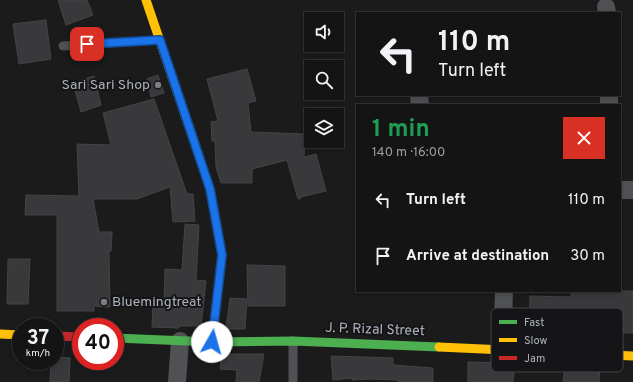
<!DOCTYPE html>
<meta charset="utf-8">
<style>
:root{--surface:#141414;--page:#212122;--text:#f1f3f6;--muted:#9d9ea0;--line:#333334}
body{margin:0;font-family:Overpass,sans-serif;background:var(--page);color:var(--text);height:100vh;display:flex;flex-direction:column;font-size:15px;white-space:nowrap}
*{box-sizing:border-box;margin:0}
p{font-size:13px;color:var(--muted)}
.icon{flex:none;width:22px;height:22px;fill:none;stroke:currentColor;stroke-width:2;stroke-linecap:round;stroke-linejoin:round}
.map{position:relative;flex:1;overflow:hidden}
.drawer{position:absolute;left:356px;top:104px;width:265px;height:188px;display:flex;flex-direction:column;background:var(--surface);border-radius:0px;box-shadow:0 2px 6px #0003,0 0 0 1px var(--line)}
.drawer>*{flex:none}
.banner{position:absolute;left:356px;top:12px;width:265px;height:84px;border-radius:0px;box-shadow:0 2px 6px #0003,0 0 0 1px var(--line);background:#141414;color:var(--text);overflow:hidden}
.tools{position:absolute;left:304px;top:12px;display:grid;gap:8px}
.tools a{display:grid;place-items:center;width:40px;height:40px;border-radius:0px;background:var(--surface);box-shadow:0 2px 6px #0003,0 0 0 1px var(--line);font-size:20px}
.speed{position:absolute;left:12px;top:318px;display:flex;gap:8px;font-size:20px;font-weight:700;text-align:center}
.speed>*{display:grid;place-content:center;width:52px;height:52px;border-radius:50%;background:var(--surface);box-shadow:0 2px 6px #0003,0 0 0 1px var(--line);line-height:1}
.speed small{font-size:10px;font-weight:400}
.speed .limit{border:6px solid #d22;background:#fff;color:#111}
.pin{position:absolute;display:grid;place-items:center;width:34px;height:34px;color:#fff;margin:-17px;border-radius:8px;box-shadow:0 2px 6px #0006}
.me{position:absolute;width:44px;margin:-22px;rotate:7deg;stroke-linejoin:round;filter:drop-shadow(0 0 3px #0008)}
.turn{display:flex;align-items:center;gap:14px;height:84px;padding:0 16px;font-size:18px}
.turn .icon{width:52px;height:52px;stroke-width:2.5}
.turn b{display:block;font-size:28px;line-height:34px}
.round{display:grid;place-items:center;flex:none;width:42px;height:42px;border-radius:0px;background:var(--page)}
.headline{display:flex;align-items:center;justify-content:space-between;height:68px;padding:0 16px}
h1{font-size:24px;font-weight:700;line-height:30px;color:#1e9e55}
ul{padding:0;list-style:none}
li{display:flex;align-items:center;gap:12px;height:56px;padding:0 16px}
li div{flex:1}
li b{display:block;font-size:15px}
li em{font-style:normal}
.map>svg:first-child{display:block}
.building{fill:#39393b;stroke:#434447}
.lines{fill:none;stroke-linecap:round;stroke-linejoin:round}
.lane{stroke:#4f5154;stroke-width:9}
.street{stroke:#4f5154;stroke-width:18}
.fast{stroke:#4caf50;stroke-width:9}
.slow{stroke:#ffc107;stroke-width:9}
.jam{stroke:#c62828;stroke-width:9}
.route-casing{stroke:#114b97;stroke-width:10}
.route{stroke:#1a73e8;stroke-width:7}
.poi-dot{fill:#7a7d83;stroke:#151517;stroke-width:1.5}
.labels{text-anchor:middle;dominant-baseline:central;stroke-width:4;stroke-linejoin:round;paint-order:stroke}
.poi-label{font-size:14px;fill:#adb2bb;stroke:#151517;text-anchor:end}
.street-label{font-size:14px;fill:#adb2bb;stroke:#151517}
.key{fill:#151517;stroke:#434448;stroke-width:1}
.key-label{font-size:11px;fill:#adb2bb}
</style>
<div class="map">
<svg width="633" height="382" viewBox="0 0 633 382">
<rect width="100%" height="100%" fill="#1b1b1b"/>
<g class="building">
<polygon points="58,0 87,0 93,15 66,25"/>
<polygon points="46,20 51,59 19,64 13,24"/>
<polygon points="247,69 256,101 248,103 251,132 305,134 304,157 316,154 326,191 301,197 300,199 298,199 287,160 252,169 252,183 221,183 216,167 215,141 212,141 211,122 218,121 207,79"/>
<polygon points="158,75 164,93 151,97 147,79"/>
<polygon points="94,76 101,105 81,112 73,83"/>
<polygon points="154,99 187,194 193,194 195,221 173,222 170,187 137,199 93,199 99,232 112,232 111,251 109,251 110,307 94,306 94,311 57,311 57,215 25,215 26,195 79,196 77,144 111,145 103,113"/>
<polygon points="185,224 199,225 196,280 206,281 201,326 179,326 179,328 152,327 153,305 164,306 165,269 182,270"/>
<polygon points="8,259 30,259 28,304 7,304"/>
<polygon points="247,265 285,266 285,306 248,306"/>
<polygon points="571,291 633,291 633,333 600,332 600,342 550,340 551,327 529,327 530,296 571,297"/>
<polygon points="230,298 247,299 245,329 226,329"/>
<polygon points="222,354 264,354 259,382 236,382 237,370 220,369"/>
<polygon points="331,356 393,358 393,365 433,368 433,382 398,382 398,380 368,379 352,380 352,378 333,380"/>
<polygon points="55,357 70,358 69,382 50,382 51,361 55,361"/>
<polygon points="468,362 515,363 513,382 468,382"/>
<polygon points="565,366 600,367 599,382 563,382"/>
</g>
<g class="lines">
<g class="lane">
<polyline points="63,46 159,40"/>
<polyline points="293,341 293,382"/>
</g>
<g class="street">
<polyline points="606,7 607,13"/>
<polyline points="419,95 420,105"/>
<polyline points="609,95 609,105"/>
<polyline points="620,190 633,190"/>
<polyline points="502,350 504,291"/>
<polyline points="177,382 180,341"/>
</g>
<polyline class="fast" points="115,338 212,342 293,341 439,347"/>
<g class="slow">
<polyline points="146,0 198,153"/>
<polyline points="0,334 21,335"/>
<polyline points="439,347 633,356"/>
</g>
<g class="jam">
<polyline points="198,153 210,189 222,255 212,342"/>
<polyline points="55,336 81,337"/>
</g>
</g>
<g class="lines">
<defs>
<polyline id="route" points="87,44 160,40 210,189 222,255 212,342"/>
</defs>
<use href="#route" class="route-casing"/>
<use href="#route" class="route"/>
</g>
<g class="poi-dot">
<circle cx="158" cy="85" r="4"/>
<circle cx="104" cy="302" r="4"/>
</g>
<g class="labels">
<g class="poi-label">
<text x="150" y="85">Sari Sari Shop</text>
<text x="112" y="302" text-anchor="start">Bluemingtreat</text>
</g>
<g class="street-label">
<text transform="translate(375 330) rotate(2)">J. P. Rizal Street</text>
</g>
</g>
<rect x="491" y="308" width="132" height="64" rx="6" class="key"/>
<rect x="499" y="320" width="18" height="4" fill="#4caf50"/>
<rect x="499" y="338" width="18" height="4" fill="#ffc107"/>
<rect x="499" y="356" width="18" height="4" fill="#c62828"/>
<g class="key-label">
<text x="524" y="326">Fast</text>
<text x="524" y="344">Slow</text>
<text x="524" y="362">Jam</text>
</g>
</svg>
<div class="tools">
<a><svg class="icon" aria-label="sound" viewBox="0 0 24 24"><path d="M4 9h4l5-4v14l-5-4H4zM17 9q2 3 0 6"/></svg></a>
<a><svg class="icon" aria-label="search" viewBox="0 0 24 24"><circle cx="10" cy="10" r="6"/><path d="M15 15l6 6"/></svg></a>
<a><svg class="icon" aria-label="layers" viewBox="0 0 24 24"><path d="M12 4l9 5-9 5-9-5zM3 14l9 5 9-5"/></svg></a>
</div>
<div class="speed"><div>37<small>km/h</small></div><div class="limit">40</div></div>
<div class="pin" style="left:87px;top:44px;background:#d93025"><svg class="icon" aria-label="arrive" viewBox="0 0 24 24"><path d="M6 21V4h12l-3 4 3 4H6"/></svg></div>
<svg class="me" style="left:212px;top:342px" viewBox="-20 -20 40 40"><circle r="19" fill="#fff"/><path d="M0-13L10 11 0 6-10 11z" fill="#1a73e8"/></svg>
<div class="banner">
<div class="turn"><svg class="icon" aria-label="left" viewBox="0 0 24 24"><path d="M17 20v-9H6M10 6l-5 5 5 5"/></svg><div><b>110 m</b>Turn left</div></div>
</div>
<section class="drawer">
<div class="headline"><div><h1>1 min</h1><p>140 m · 16:00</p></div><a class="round" style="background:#d93025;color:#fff"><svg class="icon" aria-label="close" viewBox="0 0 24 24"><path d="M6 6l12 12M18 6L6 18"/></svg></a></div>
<ul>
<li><svg class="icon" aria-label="left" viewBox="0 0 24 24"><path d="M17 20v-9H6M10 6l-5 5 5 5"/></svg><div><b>Turn left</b></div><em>110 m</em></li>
<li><svg class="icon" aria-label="arrive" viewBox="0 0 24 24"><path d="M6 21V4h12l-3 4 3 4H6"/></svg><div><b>Arrive at destination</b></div><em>30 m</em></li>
</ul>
</section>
</div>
